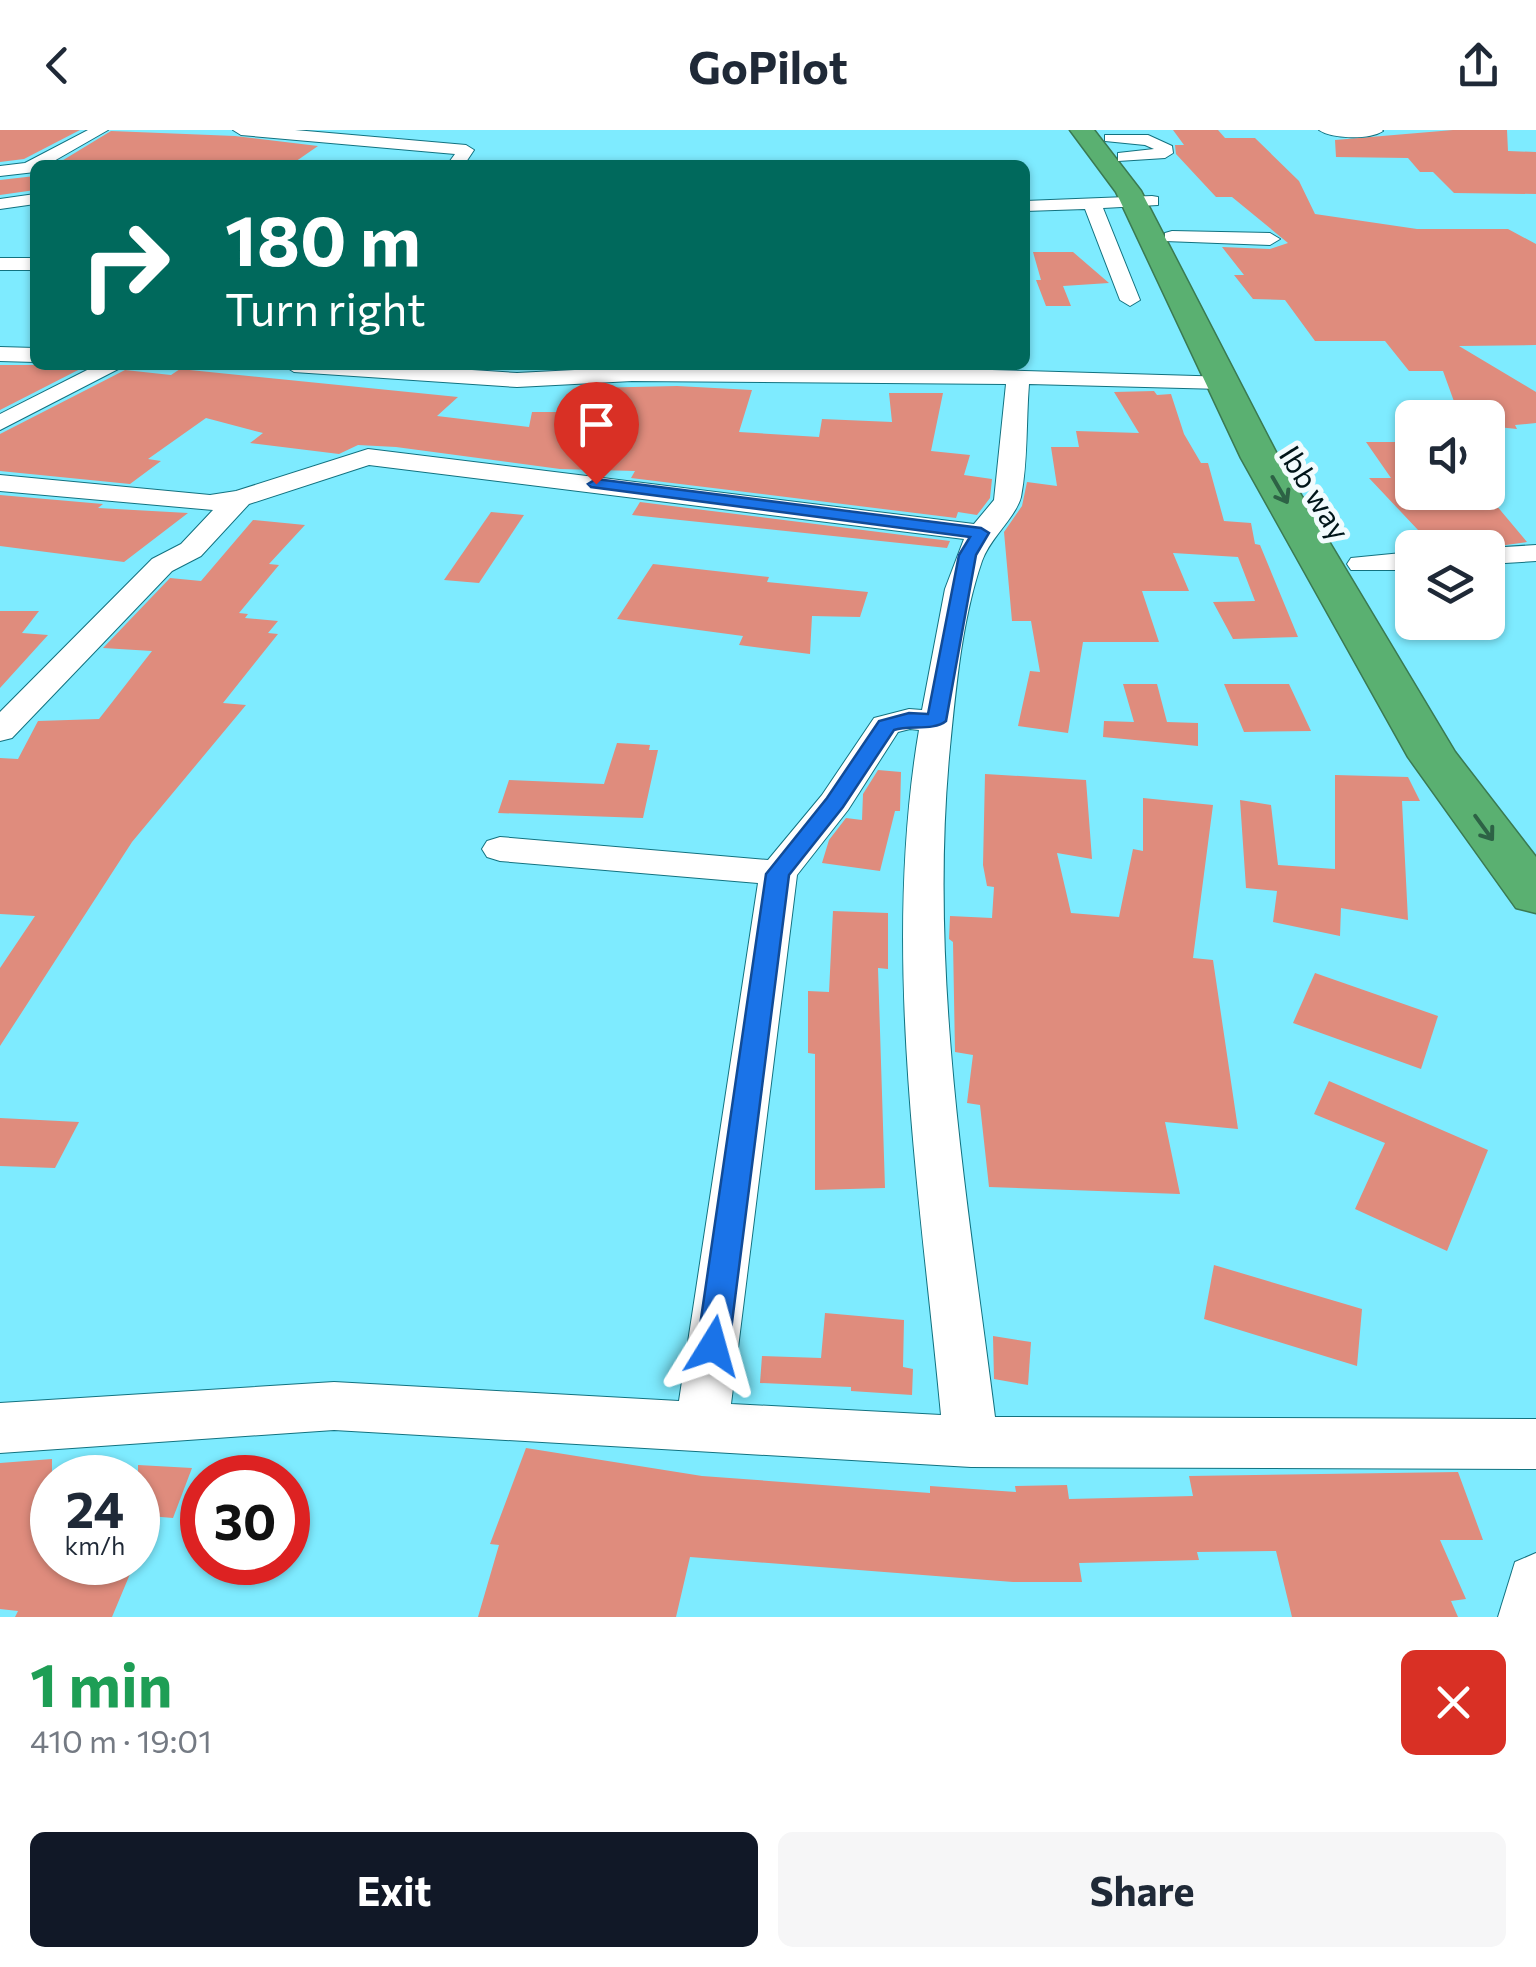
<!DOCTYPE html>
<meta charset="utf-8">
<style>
:root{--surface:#fff;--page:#f6f6f7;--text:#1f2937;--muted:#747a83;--accent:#111827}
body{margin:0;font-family:Commissioner,sans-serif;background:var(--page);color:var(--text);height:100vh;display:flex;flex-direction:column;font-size:38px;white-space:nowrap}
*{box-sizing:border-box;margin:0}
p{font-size:32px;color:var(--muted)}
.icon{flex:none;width:55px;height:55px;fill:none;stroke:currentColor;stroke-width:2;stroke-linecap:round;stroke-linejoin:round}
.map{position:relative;height:1487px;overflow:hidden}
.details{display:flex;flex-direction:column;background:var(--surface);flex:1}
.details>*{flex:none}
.hud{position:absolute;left:30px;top:30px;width:1000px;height:210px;border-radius:15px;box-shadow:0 2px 8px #0004;background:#00695c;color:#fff;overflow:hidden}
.controls{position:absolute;left:1395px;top:270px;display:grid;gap:20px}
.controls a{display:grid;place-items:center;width:110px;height:110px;border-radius:15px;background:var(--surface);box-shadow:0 2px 8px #0004;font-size:50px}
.speed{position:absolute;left:30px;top:1325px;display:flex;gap:20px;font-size:50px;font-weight:700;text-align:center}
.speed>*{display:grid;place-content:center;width:130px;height:130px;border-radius:50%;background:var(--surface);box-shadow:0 2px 8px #0004;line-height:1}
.speed small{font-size:25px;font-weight:400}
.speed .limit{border:15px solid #d22;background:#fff;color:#111}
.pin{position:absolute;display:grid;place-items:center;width:85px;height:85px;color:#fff;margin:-102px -42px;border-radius:50% 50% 50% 0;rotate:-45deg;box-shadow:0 0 10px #0007}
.pin .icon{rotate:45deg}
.me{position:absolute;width:110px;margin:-55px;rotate:8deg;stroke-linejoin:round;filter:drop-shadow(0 0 8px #0008)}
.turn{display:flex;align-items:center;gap:35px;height:210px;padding:0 30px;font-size:45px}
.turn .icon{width:130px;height:130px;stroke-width:2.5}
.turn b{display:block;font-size:70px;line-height:85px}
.round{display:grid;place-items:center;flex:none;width:105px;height:105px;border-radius:15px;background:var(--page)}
.headline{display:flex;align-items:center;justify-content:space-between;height:170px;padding:0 30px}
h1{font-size:60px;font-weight:700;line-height:75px;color:#1e9e55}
.primary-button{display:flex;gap:20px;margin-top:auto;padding:20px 30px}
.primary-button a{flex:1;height:115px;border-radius:15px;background:var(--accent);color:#fff;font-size:40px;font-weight:700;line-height:115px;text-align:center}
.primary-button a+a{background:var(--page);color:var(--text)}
header{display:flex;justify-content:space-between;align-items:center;height:130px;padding:0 30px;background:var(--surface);font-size:45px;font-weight:700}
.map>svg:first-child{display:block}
.building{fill:#df8c7d}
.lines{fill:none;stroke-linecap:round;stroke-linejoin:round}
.minor-casing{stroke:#127280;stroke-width:2}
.highway-casing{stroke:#3a7a52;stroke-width:3}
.minor{fill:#fff;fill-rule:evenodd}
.highway{fill:#5ab071;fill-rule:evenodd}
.oneway{stroke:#2d6245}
.route{fill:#1a73e8;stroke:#114b97;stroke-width:2.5}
.labels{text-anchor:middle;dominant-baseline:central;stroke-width:10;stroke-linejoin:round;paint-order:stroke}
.far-street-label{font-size:30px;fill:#001519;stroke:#f2fbfd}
</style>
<header><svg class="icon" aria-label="back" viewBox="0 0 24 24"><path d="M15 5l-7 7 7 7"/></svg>GoPilot<svg class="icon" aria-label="share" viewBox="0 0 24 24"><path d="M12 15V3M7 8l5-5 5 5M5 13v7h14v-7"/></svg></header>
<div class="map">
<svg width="1536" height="1487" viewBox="0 0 1536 1487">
<rect width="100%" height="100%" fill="#7eebff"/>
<g class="building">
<polygon points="0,0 80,0 24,29 0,32"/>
<polygon points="1173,0 1218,0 1225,8 1255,8 1299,51 1315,84 1417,99 1508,99 1536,114 1536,215 1459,216 1536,262 1536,293 1515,295 1517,299 1488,296 1488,288 1460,288 1443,241 1409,241 1385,211 1315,211 1285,170 1253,169 1234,145 1244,145 1222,117 1270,119 1288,113 1232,67 1216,67 1176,24 1175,15 1184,15"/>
<polygon points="1453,0 1507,0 1508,21 1536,22 1536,64 1454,63 1433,42 1420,42 1408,28 1336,27 1335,10"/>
<polygon points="111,1 235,6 318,16 292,34 55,35"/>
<polygon points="35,46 35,60 0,65 0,50"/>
<polygon points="1033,122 1073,122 1109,153 1063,156 1071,176 1046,176 1036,150 1041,150"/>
<polygon points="0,235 71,235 86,236 0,280"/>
<polygon points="180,239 458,267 437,286 529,297 532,282 588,282 589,258 677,256 752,260 739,302 819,307 822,289 892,292 889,263 943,263 931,321 970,325 964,345 992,349 990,368 977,385 958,382 956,388 631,348 635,341 560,339 396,317 358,315 339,324 250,313 263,303 206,288 148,329 161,331 130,354 0,341 0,304 125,240 171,245"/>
<polygon points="1154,261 1157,265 1171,264 1184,304 1201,333 1208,333 1224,391 1251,393 1255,414 1260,415 1298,507 1233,509 1213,472 1255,471 1238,427 1173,423 1189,461 1142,461 1159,512 1083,512 1068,603 1018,596 1030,541 1040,542 1031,491 1012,491 1004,402 1022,376 1027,352 1057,356 1051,317 1079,317 1076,301 1139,303 1114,262"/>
<polygon points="1366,312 1412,312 1412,362 1424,362 1434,377 1496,375 1527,412 1484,418 1435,418 1369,348 1391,348"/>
<polygon points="0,365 103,374 98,378 188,383 124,432 0,416"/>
<polygon points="640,372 950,411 947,418 632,385"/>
<polygon points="491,382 524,385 479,453 444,450"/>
<polygon points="253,390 305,395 269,434 279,435 239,483 248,484 245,488 278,491 268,503 278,504 223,573 246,575 132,712 0,916 0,838 35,786 0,784 0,628 18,629 38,591 99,589 152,521 103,518 170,448 201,451"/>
<polygon points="653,434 769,447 767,452 868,462 860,487 812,486 810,524 739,515 743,506 617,489"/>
<polygon points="0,481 39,481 22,503 48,505 0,558"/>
<polygon points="1123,554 1157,554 1167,592 1198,593 1198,616 1103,607 1104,591 1134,592"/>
<polygon points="1224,554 1289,554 1311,601 1244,602"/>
<polygon points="617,613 650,615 649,620 658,620 643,688 498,683 509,650 604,654"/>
<polygon points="878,640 901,642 900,681 895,681 880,741 822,733 829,710 846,688 862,690 863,664"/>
<polygon points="985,644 1086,650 1092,729 1057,723 1071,783 1119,787 1133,719 1143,721 1143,668 1213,675 1193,828 1213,830 1238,999 1165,992 1180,1064 989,1057 980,975 967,973 973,925 955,922 953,812 949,809 950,786 992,788 994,757 987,756 983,735"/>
<polygon points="1335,645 1408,647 1420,671 1402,671 1408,790 1341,778 1340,806 1273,792 1277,761 1246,758 1240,670 1271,675 1278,735 1335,739"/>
<polygon points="833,781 888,783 888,839 878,838 885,1058 815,1060 815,924 808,923 808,861 829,862"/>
<polygon points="1315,843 1438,886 1421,939 1293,893"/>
<polygon points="1329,951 1488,1020 1447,1121 1355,1079 1385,1013 1314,984"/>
<polygon points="0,988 79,992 55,1038 0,1036"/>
<polygon points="1214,1135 1362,1179 1357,1236 1204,1189"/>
<polygon points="825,1183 904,1190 903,1237 913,1239 912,1265 851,1261 851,1257 760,1253 762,1226 821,1228"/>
<polygon points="993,1206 1031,1212 1028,1255 994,1249"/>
<polygon points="526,1318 702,1346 930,1363 930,1356 1016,1362 1015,1356 1067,1355 1069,1369 1193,1366 1189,1346 1458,1342 1483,1410 1440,1410 1466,1469 1451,1471 1458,1487 1292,1487 1276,1421 1197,1422 1199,1430 1079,1433 1082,1452 1013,1452 690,1427 676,1487 478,1487 499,1415 490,1414"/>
<polygon points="52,1329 52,1432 135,1432 112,1487 15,1487 18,1481 0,1479 0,1333"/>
<polygon points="138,1335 192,1338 173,1388 138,1385"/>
</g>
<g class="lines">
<defs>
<g id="minor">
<polygon points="88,0 108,0 47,35 35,35 35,42 0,46 0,36 25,33"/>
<polygon points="233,0 295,0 466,15 474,20 464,35 447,35 455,24 241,5"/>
<path d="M 1319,0 L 1382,0 L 1383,1 C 1370,10 1332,9 1319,0 Z"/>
<polygon points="1105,5 1148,5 1172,16 1173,23 1165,28 1118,31 1118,23 1154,19 1145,15 1105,11"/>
<polygon points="35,64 35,74 0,79 0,69"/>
<polygon points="1152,66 1158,67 1158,75 1103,78 1140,170 1130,176 1120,170 1085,79 1025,81 1025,71"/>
<polygon points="1172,101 1270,103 1280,109 1270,115 1165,111 1165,103"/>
<rect x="0" y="128" width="35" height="12"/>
<polygon points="0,217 35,218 35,232 0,231"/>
<polygon points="97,235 126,235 0,300 0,284"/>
<path d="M 283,235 L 396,235 L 517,243 L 632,237 L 920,238 L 1230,247 L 1234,252 L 1222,259 L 1029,254 C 1026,291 1028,332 1021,367 C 1016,387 990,408 982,431 C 962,489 956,557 950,617 C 928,841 967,1066 995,1287 L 1536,1289 L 1536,1339 L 971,1337 L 334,1300 L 0,1323 L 0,1273 L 334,1252 L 679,1271 L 758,753 L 500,731 L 487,727 L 482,719 L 487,711 L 500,707 L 768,730 L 822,665 L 874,588 L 909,579 L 922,580 L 945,459 L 964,409 L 369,335 L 249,374 L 201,426 L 172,441 L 12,608 L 0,611 L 0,582 L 152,429 L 181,414 L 213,380 L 0,361 L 0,345 L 210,365 L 236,361 L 368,319 L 974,394 L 994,370 L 1006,254 L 632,251 L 517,257 L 294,242 ZM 910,599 L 919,600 C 881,825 920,1061 941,1285 L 731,1274 L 797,745 L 848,680 L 898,602 Z"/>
<polygon points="1536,415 1536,431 1488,434 1488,418"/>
<polygon points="1412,422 1412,440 1351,440 1347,434 1351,428"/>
<polygon points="1536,1423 1536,1487 1498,1487 1515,1432"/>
</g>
<polygon id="highway" points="1070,0 1094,0 1141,61 1279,328 1455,622 1536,727 1536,783 1516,778 1408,627 1241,328 1116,62"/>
</defs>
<use href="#minor" class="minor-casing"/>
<use href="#highway" class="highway-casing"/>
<use href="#minor" class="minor"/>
<use href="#highway" class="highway"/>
</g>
<defs><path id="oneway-shaft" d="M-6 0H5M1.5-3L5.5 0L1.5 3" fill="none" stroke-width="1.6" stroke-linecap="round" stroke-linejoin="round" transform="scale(2.5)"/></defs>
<g class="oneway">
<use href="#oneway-shaft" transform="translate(1280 360) rotate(60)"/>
<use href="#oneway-shaft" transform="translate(1484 698) rotate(54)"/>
</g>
<path class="route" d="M 596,349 L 981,398 L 989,403 L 976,425 L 946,591 C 934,601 910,595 894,600 L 843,677 L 789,745 L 729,1216 L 724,1226 L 713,1230 L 702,1226 L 697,1216 L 766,744 L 827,668 L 879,591 L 909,583 L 928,584 L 959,425 L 970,407 L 591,357 L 588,354 Z"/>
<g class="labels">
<g class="far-street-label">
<text transform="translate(1316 362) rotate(58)">Ibb way</text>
</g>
</g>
</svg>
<div class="controls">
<a><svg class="icon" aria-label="sound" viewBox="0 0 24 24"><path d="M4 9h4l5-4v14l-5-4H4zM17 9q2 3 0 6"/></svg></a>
<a><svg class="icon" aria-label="layers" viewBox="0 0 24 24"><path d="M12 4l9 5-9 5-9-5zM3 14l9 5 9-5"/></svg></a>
</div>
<div class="speed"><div>24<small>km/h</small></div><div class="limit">30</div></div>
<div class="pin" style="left:596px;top:354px;background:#d93025"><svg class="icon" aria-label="arrive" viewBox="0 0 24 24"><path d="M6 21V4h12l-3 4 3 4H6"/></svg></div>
<svg class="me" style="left:713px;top:1216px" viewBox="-20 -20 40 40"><path d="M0-17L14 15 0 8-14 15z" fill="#1a73e8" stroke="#fff" stroke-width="4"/></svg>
<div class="hud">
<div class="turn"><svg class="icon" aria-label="right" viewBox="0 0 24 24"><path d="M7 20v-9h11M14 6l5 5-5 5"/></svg><div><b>180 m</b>Turn right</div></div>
</div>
</div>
<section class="details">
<div class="headline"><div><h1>1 min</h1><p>410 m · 19:01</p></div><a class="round" style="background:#d93025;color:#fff"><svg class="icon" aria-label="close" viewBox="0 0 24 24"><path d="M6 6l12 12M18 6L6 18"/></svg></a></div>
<div class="primary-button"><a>Exit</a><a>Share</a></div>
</section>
